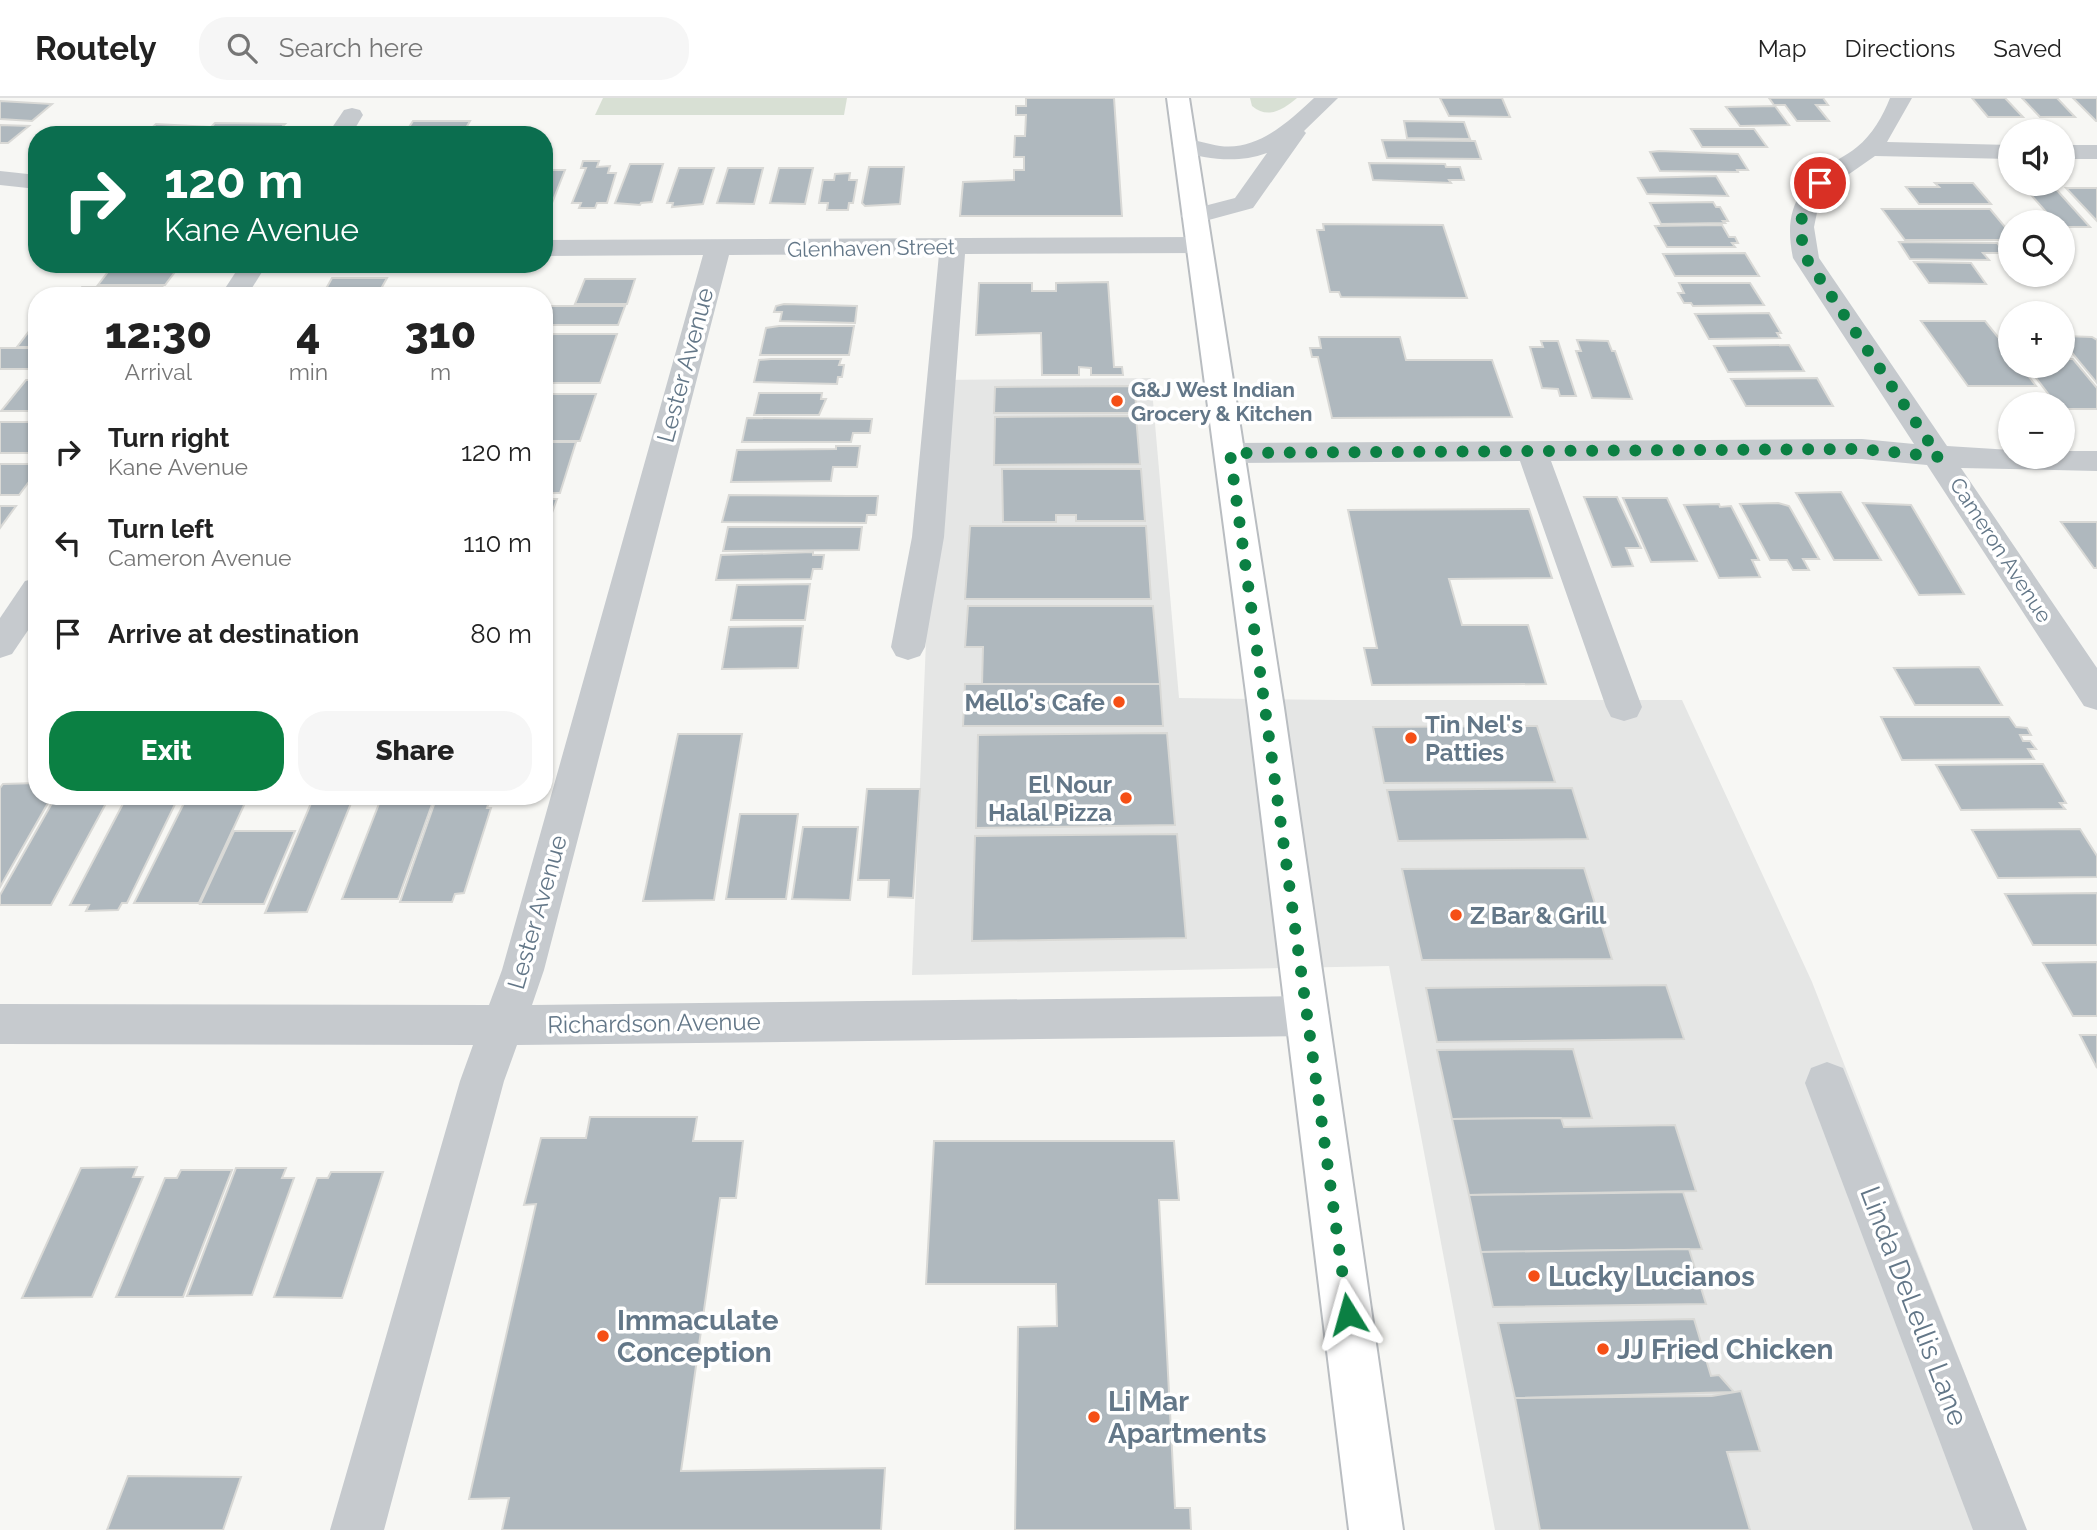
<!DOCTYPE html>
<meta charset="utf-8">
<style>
:root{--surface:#fff;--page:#f6f6f6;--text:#222;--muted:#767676;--line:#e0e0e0;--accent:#0b8043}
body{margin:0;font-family:Raleway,sans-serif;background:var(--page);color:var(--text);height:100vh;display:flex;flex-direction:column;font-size:26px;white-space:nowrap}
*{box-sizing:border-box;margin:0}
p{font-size:23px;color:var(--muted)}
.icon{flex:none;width:38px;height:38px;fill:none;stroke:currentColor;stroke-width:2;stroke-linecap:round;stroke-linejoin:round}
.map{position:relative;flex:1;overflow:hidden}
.panel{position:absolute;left:28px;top:189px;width:525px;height:518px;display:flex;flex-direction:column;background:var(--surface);border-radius:28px;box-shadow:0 2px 5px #0004}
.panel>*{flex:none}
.guide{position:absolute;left:28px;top:28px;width:525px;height:147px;border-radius:28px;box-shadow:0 2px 5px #0004;background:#0b6e4f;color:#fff;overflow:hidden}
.controls{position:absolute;left:1998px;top:21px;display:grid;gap:14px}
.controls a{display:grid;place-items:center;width:77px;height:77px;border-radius:50%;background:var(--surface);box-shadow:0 2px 5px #0004;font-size:35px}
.pin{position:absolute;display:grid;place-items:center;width:60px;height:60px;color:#fff;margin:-30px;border:4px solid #fff;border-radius:50%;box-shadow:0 2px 7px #0007}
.me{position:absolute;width:77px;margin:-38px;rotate:352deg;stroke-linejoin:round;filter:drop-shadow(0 0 5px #0008)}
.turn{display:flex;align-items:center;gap:24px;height:147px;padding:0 21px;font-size:32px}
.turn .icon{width:91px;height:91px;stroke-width:2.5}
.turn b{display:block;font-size:49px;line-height:60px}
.eta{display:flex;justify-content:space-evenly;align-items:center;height:119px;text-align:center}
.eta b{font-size:42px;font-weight:800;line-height:49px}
.primary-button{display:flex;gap:14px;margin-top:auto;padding:14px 21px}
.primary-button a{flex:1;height:80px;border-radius:28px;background:var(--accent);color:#fff;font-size:28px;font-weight:800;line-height:80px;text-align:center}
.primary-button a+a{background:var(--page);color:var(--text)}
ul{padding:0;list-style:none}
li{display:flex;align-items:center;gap:21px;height:91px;padding:0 21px}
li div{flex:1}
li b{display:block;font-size:26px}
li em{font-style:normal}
header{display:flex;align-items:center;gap:42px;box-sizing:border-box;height:98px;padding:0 35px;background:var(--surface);border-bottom:2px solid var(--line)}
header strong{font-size:33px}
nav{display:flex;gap:38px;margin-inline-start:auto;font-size:24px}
.search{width:490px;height:63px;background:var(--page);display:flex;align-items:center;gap:18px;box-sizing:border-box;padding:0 24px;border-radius:28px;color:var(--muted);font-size:26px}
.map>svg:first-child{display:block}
.built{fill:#e5e6e5}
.green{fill:#d8e0d4}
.building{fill:#afb8be;stroke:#d9d9d6;stroke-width:2}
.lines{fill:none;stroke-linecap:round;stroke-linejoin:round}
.major-casing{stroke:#b9bdc1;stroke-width:4}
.minor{fill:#c6cace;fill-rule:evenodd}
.major{fill:#fff;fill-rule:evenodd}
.route{stroke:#0b8043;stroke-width:12;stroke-dasharray:0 21.6}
.poi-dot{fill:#f54f16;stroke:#fff;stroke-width:2.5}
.labels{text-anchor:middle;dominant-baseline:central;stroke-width:7;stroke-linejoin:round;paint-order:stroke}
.far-street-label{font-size:21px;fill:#637788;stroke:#fff}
.far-poi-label{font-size:21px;font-weight:bold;fill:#637788;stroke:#fff;text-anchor:start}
.street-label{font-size:24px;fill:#637788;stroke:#fff}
.poi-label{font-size:24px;font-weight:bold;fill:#637788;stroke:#fff;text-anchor:end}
.near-poi-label{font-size:28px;font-weight:bold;fill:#637788;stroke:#fff;text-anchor:start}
.near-street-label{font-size:28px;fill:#637788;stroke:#fff}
</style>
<header>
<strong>Routely</strong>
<div class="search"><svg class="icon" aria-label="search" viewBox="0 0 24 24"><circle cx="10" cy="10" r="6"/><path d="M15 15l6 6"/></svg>Search here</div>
<nav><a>Map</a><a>Directions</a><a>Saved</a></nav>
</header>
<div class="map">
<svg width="2097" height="1432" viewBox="0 0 2097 1432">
<rect width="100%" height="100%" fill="#f7f7f4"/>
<polygon class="built" points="1151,280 1179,600 1338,602 1682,602 1812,884 2026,1432 1495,1432 1389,868 912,877 937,282"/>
<g class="green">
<polygon points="603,0 847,0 844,17 595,17"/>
<path d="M 1250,0 L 1297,0 C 1284,11 1268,22 1252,8 Z"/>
</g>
<g class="building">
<polygon points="1026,0 1114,0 1122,118 960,118 963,84 1014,82 1014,72 1024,72 1024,59 1014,59 1015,38 1025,38 1026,17 1016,17 1016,8 1026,8"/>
<polygon points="1440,0 1502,0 1510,19 1449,18"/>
<polygon points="1769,0 1823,0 1828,7 1816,7 1829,23 1797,23 1785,7 1774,7"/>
<polygon points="1972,0 2005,0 2023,19 1988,19"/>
<polygon points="2022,0 2057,0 2075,19 2040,19"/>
<polygon points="2073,0 2097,0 2097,23 2096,23"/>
<polygon points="0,3 52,6 32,23 0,21"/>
<polygon points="1775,8 1789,27 1740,28 1726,9"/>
<polygon points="413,23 470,23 462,37 404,37"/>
<polygon points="1404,23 1464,24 1470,41 1407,40"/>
<polygon points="215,25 285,26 274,37 144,37 156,26 211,29"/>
<polygon points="0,27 29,28 8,45 0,45"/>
<polygon points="1691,31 1754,31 1767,49 1702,49"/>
<polygon points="1382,42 1475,43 1481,61 1387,60"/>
<polygon points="1659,53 1738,56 1748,72 1737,72 1738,74 1660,73 1650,54"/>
<polygon points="583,63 599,63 597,69 610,68 608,75 616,75 607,105 597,105 595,110 579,110 581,105 572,105 586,70 581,70"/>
<polygon points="1369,65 1445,66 1446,69 1460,69 1464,82 1449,82 1451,85 1373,82"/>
<polygon points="630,66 663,66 652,104 641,105 640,107 615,105"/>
<polygon points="869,69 904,69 900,106 865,108 862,105"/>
<polygon points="679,70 714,70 703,106 672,109 673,105 667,105"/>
<polygon points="728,70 763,70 754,106 717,105"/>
<polygon points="779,70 813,70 805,106 770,105"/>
<polygon points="544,72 565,72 552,105 544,105"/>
<polygon points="850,75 849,82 857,82 853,105 849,105 848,112 827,112 828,105 819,105 823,82 834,82 835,76"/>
<polygon points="1716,78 1728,98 1647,96 1638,80"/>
<polygon points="1935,85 1973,85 1991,106 1919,106 1906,89 1939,89"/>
<polygon points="2025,90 2055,90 2090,129 2063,129 2063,124 2055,124"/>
<polygon points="2066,90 2097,90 2097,123"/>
<polygon points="1713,104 1716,109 1720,109 1728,123 1723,123 1725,125 1661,126 1650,105"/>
<polygon points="1882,111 1990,111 2011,136 2011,142 1905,142"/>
<polygon points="1323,126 1443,127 1467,200 1341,199 1339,194 1330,194 1317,132 1324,132"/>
<polygon points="1722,127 1729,139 1735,139 1738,145 1732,145 1735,149 1667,149 1655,128"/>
<polygon points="1899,144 1997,145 2005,155 1983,155 1989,162 1910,161"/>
<polygon points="1745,155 1759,178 1675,178 1663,156"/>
<polygon points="1914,164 1971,165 1986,186 1929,185"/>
<polygon points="114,166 181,166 165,187 98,187"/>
<polygon points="332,180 387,180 377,198 322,198"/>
<polygon points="585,181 635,181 627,206 575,206"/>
<polygon points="1108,184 1114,269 1122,269 1123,277 1091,277 1091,270 1079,269 1079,277 1042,277 1041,235 976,237 979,185 1032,185 1032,193 1056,193 1056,185"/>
<polygon points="1679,185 1750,185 1764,207 1693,208 1691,205 1684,205 1678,195 1684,195"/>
<polygon points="82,189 162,189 156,198 75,198"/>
<polygon points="784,206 857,208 855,225 780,223 782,214 774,214 776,208"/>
<polygon points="547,208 625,208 618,227 544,227"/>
<polygon points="1769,215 1781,235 1777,235 1780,240 1709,241 1695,216"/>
<polygon points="1921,223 1985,223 2011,255 2011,268 2021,268 2036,288 1968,288"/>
<polygon points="33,228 37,228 37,249 17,249"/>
<polygon points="779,228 854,228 849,257 760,257 766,230"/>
<polygon points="554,236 617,236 600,285 544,285 544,238"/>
<polygon points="2063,238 2092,239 2097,242 2097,285 2063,244"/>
<polygon points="1319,239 1400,239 1406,262 1492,262 1512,319 1332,320 1318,259 1312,259 1310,250 1321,250"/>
<polygon points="1577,242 1608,243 1612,253 1615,253 1632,301 1592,300 1576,253 1581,253"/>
<polygon points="1541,243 1558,243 1576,298 1560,298 1558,291 1542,290 1530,249 1543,249"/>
<polygon points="1789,247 1804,273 1728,274 1714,248"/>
<rect x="0" y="250" width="37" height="21"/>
<polygon points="771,261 841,261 839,267 844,267 842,279 838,279 837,286 754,284 759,262"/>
<polygon points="2063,261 2073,261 2097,290 2097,311 2063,311 2063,306 2056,306 2027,268 2063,268"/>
<polygon points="1817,280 1833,308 1746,308 1731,281"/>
<polygon points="26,282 37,282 37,313 1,313"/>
<polygon points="1134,288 1137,315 994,315 995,289"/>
<polygon points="759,295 822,295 821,301 826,301 819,317 754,317"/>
<polygon points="544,296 596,296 580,343 544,343"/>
<polygon points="1136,318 1140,366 994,367 995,319"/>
<polygon points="747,320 872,321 870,335 853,335 851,344 742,344"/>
<rect x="0" y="324" width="37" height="31"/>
<polygon points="544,344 576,344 560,395 544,395"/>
<polygon points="836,348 860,348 857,369 833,369 831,383 731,384 737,352 836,351"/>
<polygon points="0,366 37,366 37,373 19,397 0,397"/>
<polygon points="1002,371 1141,371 1145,423 1076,423 1076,417 1056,417 1056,424 1003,424"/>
<polygon points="1841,394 1881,462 1834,462 1796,395"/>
<polygon points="729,397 848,398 878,398 876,417 867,417 866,425 722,424"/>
<polygon points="1584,399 1617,399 1641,450 1626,450 1633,468 1612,469"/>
<polygon points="1623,400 1667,400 1697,463 1651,464"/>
<polygon points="544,401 557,401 544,437"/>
<polygon points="1778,405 1789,408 1819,461 1803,461 1809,472 1793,472 1787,462 1770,462 1740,406"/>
<polygon points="1863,405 1911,407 1964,496 1919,497"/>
<polygon points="1719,406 1720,409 1731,408 1759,462 1752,462 1760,479 1719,480 1684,407"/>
<polygon points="0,408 16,408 0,430"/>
<polygon points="1529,411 1552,480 1449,481 1462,527 1528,527 1546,586 1372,587 1364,550 1377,550 1348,412"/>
<polygon points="2061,424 2097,424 2097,470 2094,470"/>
<polygon points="970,428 1146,428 1151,501 965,501"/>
<polygon points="728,429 862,429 859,452 723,453"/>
<polygon points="813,454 813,457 824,457 822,471 813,471 811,481 716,482 721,457"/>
<polygon points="810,486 805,522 731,522 737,487"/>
<polygon points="968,508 1153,508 1160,586 982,586 983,549 965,549"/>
<polygon points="803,528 798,570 722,571 729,529"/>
<polygon points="1979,569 2002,607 1915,607 1894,570"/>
<polygon points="965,586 1160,586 1163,628 963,628"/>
<polygon points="1881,619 2009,619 2016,629 2027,630 2031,637 2020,637 2023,643 2030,643 2036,651 2028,651 2034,661 1902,662"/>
<polygon points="1537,628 1555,684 1384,685 1373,629"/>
<polygon points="1167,635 1175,727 976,730 978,637"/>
<polygon points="678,636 742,636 714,802 643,803"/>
<polygon points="2043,666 2066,705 2060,705 2065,711 1961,712 1936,667"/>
<polygon points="37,685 37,698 52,698 0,789 0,690 3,686"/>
<polygon points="1572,690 1588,741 1398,743 1387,692"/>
<polygon points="867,691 920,691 913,800 888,799 889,782 858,782"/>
<polygon points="56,698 110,698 51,807 0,807 0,797"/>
<polygon points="127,698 179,698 127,805 122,805 118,812 86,813 89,807 70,807"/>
<polygon points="314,698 354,698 307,814 265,815"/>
<polygon points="382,698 435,698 398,801 342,801"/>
<polygon points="437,698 491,698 487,710 491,710 464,795 455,796 452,804 400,804"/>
<polygon points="184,705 245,705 199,805 134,805"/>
<polygon points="740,716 798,716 786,801 726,801"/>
<polygon points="803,729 858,729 850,802 792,801"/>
<polygon points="2080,731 2097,758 2097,779 1998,780 1972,732"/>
<polygon points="234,733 295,733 264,806 200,806"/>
<polygon points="1177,736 1186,840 972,843 975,738"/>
<polygon points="1584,770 1612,861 1422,862 1402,771"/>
<polygon points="2097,795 2097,847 2033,847 2005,796"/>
<polygon points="2097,864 2097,918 2073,918 2043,865"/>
<polygon points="1666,887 1684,941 1437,944 1426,890"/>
<polygon points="2080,937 2097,937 2097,970"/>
<polygon points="1573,951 1592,1020 1452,1021 1437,952"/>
<polygon points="590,1019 697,1019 693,1043 743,1043 736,1100 720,1100 681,1373 885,1370 881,1432 502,1432 509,1400 469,1401 536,1106 524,1107 541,1040 586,1040"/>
<polygon points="1561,1020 1564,1029 1675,1027 1696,1093 1469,1097 1452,1021"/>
<polygon points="934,1043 1174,1043 1179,1102 1159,1102 1175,1410 1190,1410 1191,1432 1015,1432 1018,1229 1057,1228 1056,1186 926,1186"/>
<polygon points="137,1069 133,1079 143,1079 92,1199 22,1200 81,1070"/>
<polygon points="236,1070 286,1070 282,1080 294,1080 252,1197 187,1198"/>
<polygon points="181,1072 232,1072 183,1199 116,1199 165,1080 177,1080"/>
<polygon points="331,1074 383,1074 342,1200 274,1199 317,1080 328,1080"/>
<polygon points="1683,1094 1702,1151 1481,1154 1469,1097"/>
<polygon points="1689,1151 1706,1206 1493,1209 1481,1154"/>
<polygon points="1694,1221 1711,1278 1719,1277 1734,1294 1515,1300 1498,1225"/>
<polygon points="1741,1293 1760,1353 1727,1354 1750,1432 1540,1432 1515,1300 1712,1298"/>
<polygon points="128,1378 241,1379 223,1432 107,1432"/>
</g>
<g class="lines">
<defs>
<polygon id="major" points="1167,0 1189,0 1284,610 1403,1432 1349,1432 1248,610"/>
</defs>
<use href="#major" class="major-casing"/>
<g class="minor">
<path d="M 1314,0 L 1338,0 L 1304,33 L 1306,35 L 1253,110 L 1194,126 L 1185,123 L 1181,118 L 1185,113 L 1235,100 L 1267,55 C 1236,66 1209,61 1177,53 L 1173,48 L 1177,43 C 1191,39 1205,46 1220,48 C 1258,53 1288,24 1314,0 Z"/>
<path d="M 1890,0 L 1912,0 L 1887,44 L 2011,47 L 2011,61 L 1875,58 L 1842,81 L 1819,105 L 1814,129 L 1819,160 L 1947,348 L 2011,352 L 2011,359 L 2063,359 L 2063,353 L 2097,353 L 2097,373 L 1961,370 L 2097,570 L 2097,612 L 2084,608 L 1927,367 L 1862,361 L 1551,363 L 1642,609 L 1637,619 L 1624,623 L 1611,619 L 1606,609 L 1520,363 L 1230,365 L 1219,362 L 1215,355 L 1219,348 L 1230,345 L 1862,341 L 1914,346 L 1793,160 C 1783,112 1798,87 1839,61 C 1845,57 1851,54 1857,49 C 1872,37 1883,18 1890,0 Z"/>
<polygon points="352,10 360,12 363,17 351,37 327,37 344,12"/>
<rect x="2063" y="47" width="34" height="14"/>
<polygon points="0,73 37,77 37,91 0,87"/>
<polygon points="1199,139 1208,142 1212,147 1208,152 1199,155 965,156 944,439 925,549 920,558 908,562 896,558 891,549 912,439 939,156 729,157 544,872 532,907 1308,898 1323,904 1329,918 1323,932 1308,938 517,947 504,983 384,1432 330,1432 460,983 473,947 0,946 0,906 489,907 502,872 703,157 544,158 544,142"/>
<polygon points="241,166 267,166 247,198 220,198"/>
<polygon points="37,480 37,519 12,556 0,560 0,520 25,483"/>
<polygon points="1827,964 1843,970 1849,985 2027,1432 1973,1432 1805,985 1811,970"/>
</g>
<use href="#major" class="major"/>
</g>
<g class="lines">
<path class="route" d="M 1348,1216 L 1230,355 L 1862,351 L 1939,359 L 1806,160 C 1797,126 1799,114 1820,85"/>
</g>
<g class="poi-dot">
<circle cx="1117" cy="303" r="7"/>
<circle cx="1119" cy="604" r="7"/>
<circle cx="1411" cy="640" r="7"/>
<circle cx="1126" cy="700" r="7"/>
<circle cx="1456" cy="817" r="7"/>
<circle cx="1534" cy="1178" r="7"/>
<circle cx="603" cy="1238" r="7"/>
<circle cx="1603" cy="1251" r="7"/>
<circle cx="1094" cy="1319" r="7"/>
</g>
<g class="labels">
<g class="far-street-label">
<text transform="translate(871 150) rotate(-1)">Glenhaven Street</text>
<text transform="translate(2001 452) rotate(57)">Cameron Avenue</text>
</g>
<g class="far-poi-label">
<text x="1131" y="291">G&amp;J West Indian<tspan x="1131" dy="24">Grocery &amp; Kitchen</tspan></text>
</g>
<g class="street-label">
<text transform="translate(685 267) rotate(-75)">Lester Avenue</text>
<text transform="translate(537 814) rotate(-74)">Lester Avenue</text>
<text transform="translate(654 925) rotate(-1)">Richardson Avenue</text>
</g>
<g class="poi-label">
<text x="1105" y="604">Mello's Cafe</text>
<text x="1425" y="626" text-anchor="start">Tin Nel's<tspan x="1425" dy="28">Patties</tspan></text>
<text x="1112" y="686">El Nour<tspan x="1112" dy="28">Halal Pizza</tspan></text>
<text x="1470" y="817" text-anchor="start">Z Bar &amp; Grill</text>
</g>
<g class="near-poi-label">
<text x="1548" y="1178">Lucky Lucianos</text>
<text x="617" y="1222">Immaculate<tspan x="617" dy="32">Conception</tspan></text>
<text x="1617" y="1251">JJ Fried Chicken</text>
<text x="1108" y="1303">Li Mar<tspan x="1108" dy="32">Apartments</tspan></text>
</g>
<g class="near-street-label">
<text transform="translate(1914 1208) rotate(69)">Linda DeLellis Lane</text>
</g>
</g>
</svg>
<div class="controls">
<a><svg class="icon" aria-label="sound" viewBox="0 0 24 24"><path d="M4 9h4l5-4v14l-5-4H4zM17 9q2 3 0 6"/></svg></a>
<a><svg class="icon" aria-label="search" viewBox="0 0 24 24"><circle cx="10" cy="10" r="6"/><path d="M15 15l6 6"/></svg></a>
<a>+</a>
<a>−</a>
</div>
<div class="pin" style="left:1820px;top:85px;background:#d93025"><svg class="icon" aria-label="arrive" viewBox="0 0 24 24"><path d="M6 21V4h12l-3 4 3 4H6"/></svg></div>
<svg class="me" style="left:1348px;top:1216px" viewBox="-20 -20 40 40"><path d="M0-17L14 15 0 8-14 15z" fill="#0b8043" stroke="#fff" stroke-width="4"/></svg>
<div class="guide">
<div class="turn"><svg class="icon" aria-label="right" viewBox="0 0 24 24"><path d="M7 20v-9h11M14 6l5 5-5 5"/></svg><div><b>120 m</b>Kane Avenue</div></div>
</div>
<section class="panel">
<div class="eta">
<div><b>12:30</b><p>Arrival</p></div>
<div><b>4</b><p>min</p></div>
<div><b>310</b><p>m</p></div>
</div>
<ul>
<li><svg class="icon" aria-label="right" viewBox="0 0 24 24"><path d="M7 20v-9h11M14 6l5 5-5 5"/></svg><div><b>Turn right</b><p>Kane Avenue</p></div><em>120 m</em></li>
<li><svg class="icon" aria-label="left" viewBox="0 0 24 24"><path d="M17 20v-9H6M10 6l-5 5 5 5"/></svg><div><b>Turn left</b><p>Cameron Avenue</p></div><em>110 m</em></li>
<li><svg class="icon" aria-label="arrive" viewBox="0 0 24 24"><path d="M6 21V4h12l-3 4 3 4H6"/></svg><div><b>Arrive at destination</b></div><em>80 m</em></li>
</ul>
<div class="primary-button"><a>Exit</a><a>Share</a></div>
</section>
</div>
